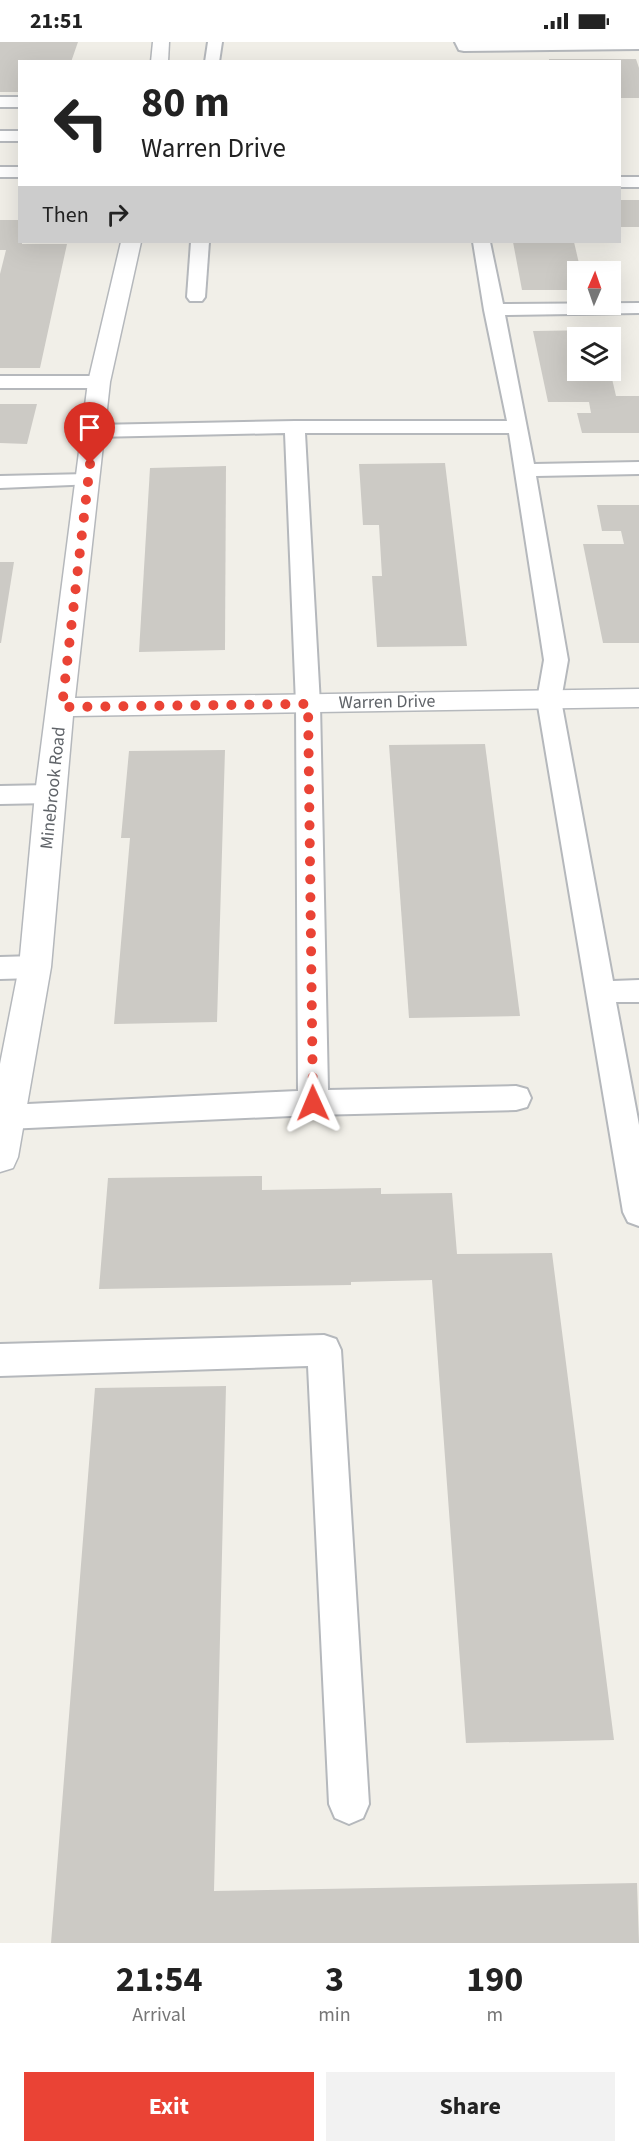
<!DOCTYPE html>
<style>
:root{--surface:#fff;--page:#f2f2f2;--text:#222;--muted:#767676;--accent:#ea4335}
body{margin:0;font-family:"Source Sans 3",sans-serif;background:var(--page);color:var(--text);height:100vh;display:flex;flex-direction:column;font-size:22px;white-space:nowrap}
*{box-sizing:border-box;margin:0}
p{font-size:20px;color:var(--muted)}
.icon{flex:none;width:33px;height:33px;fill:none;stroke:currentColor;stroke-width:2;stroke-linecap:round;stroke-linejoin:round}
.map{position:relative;height:1901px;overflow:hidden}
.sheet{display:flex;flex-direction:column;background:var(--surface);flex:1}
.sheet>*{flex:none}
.guide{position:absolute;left:18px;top:18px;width:603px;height:183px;border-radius:0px;box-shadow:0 6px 24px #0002;background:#fff;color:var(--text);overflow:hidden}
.needle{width:39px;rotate:2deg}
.fabs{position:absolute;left:567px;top:219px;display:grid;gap:12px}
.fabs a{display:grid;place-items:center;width:54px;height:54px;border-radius:0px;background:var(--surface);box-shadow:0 6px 24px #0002;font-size:30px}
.pin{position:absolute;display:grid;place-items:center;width:51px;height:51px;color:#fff;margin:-62px -26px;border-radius:50% 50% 50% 0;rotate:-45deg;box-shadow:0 0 6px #0007}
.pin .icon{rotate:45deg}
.me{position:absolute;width:66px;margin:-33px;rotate:359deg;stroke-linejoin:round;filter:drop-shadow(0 0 4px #0008)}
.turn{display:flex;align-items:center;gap:21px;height:126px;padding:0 24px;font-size:27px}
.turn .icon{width:78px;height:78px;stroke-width:2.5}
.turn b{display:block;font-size:42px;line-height:51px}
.then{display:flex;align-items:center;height:57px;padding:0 24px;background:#0003;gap:12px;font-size:22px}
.eta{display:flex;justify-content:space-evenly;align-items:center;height:102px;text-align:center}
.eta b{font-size:36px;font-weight:700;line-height:42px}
.primary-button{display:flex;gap:12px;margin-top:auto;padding:12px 24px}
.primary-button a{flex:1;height:69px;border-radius:0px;background:var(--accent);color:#fff;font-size:24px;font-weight:700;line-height:69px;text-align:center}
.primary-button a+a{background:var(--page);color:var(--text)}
.status{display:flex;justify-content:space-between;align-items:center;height:42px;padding:0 30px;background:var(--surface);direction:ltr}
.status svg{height:16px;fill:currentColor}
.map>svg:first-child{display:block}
.building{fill:#cccac5}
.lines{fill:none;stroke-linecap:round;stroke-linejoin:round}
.lane-casing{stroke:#b5b8bc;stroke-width:4}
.street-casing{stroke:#b5b8bc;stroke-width:3}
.lane{fill:#fff;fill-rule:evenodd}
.street{fill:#fff;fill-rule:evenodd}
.route{stroke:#ea4335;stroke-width:10;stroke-dasharray:0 18}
.labels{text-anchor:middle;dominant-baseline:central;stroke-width:4.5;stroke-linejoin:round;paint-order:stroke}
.street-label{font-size:18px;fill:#5f6368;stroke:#fff}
</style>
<div class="status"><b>21:51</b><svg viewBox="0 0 49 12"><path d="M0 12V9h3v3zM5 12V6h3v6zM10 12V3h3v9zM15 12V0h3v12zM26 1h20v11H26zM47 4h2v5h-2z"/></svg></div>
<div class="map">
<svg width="639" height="1901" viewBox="0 0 639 1901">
<rect width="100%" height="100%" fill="#f1efe8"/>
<g class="building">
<polygon points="0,0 78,0 71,20 20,20 20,50 0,50"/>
<polygon points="549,17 636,17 639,26 639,56 620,56 620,20 549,20"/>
<rect x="620" y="158" width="19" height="27"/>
<polygon points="0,178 20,178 20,200 22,200 22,202 67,202 40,326 0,326 0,232 6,208 0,208"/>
<polygon points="513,200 574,200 581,230 578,230 578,248 522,248"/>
<polygon points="599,288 601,296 578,296 578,328 610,328 616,354 639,354 639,391 582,391 577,371 591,371 589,360 548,360 533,289"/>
<polygon points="0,362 37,362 27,402 0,401"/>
<polygon points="445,421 467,604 377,605 372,534 382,534 379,483 363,483 359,422"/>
<polygon points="226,424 225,608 139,610 150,426"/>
<polygon points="597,463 639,463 639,601 603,601 583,502 624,502 621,489 602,489"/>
<polygon points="0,520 14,520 1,601 0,601"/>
<polygon points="485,702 520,974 409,976 389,703"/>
<polygon points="225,708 217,980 114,982 130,796 121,796 129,709"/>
<polygon points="262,1134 262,1148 381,1146 381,1152 452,1151 457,1212 552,1211 614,1698 466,1701 432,1238 351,1240 351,1243 99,1247 108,1136"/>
<polygon points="226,1344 214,1849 637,1841 639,1901 51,1901 95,1346"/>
</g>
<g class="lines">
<defs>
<g id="lane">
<polygon points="208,0 222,0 219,20 205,20"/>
<polygon points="455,0 639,0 639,7 464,9 459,8"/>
<rect x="0" y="55" width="20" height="10"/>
<rect x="0" y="89" width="20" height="10"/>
<rect x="0" y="125" width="20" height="10"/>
<rect x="620" y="135" width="19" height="10"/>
<polygon points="191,200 209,200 205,255 202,259 190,259 187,255"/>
<polygon points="473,200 490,200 503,262 639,261 639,271 505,273 534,422 639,420 639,432 536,434 568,618 561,658 613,939 639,938 639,960 616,960 639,1083 639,1184 628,1180 623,1170 537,658 544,618 509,391 305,391 320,662 328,1048 516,1044 527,1047 531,1056 527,1065 516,1068 313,1073 7,1087 0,1085 0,1065 7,1063 298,1049 296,662 285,391 94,395 87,393 84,389 87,385 94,383 295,379 507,379 484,268"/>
<polygon points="0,334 99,334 106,336 109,340 106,344 99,346 0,346"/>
<polygon points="88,432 95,434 98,438 95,442 0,446 0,434"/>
<polygon points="50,743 59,746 63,752 59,758 50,761 0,762 0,744"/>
<polygon points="35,914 45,917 49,925 45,933 35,936 0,937 0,915"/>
<polygon points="324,1293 336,1297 341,1308 369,1762 363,1776 349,1782 335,1776 329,1762 308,1324 0,1334 0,1302"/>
</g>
<g id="street">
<polygon points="153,0 169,0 168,20 151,20"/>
<polygon points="121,200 141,200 110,340 75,656 639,647 639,665 73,674 51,925 18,1115 13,1126 0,1130 0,1022 19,925 35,752 88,340"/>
</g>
</defs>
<use href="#lane" class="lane-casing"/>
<use href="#street" class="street-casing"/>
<use href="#lane" class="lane"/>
<use href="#street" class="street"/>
</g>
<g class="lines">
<polyline class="route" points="90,422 62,665 308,662 313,1061"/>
</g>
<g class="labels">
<g class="street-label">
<text transform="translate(387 660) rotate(-1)">Warren Drive</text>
<text transform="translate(53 746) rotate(-84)">Minebrook Road</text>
</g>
</g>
</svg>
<div class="fabs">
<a><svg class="needle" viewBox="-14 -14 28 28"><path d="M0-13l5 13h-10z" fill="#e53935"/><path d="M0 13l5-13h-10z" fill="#767676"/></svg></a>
<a><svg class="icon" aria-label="layers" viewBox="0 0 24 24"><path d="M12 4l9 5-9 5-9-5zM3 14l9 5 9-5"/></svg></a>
</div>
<div class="pin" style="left:90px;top:422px;background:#d93025"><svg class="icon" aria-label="arrive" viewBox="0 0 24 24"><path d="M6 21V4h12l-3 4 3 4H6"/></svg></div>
<svg class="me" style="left:313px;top:1061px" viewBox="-20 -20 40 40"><path d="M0-17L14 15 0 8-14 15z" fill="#ea4335" stroke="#fff" stroke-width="4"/></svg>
<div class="guide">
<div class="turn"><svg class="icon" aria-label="left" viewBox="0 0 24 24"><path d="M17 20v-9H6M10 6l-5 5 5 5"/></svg><div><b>80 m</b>Warren Drive</div></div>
<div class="then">Then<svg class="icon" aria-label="right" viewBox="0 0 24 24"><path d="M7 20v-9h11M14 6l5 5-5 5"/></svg></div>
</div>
</div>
<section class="sheet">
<div class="eta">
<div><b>21:54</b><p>Arrival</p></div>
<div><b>3</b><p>min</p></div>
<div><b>190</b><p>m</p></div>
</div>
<div class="primary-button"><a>Exit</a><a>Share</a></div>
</section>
